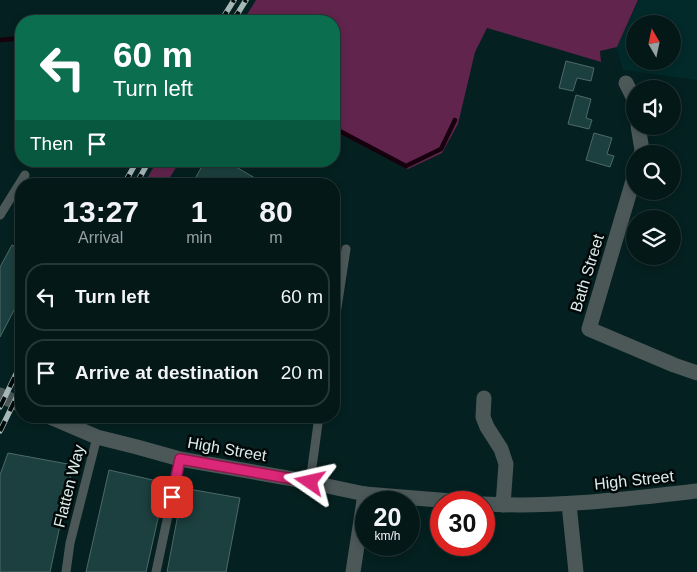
<!DOCTYPE html>
<style>
:root{--surface:#041818;--page:#0d2121;--text:#f1f3f6;--muted:#97a0a2;--line:#253737}
body{margin:0;font-family:Helvetica,sans-serif;background:var(--page);color:var(--text);height:100vh;display:flex;flex-direction:column;font-size:19px;white-space:nowrap}
*{box-sizing:border-box;margin:0}
p{font-size:16px;color:var(--muted)}
.icon{flex:none;width:28px;height:28px;fill:none;stroke:currentColor;stroke-width:2;stroke-linecap:round;stroke-linejoin:round}
.map{position:relative;flex:1;overflow:hidden}
.details{position:absolute;left:15px;top:178px;width:325px;height:245px;display:flex;flex-direction:column;background:var(--surface);border-radius:20px;box-shadow:0 2px 8px #0003,0 0 0 1px var(--line)}
.details>*{flex:none}
.top-card{position:absolute;left:15px;top:15px;width:325px;height:152px;border-radius:20px;box-shadow:0 2px 8px #0003,0 0 0 1px var(--line);background:#0b6e4f;color:#fff;overflow:hidden}
.needle{width:32px;rotate:351deg}
.buttons{position:absolute;left:626px;top:15px;display:grid;gap:10px}
.buttons a{display:grid;place-items:center;width:55px;height:55px;border-radius:50%;background:var(--surface);box-shadow:0 2px 8px #0003,0 0 0 1px var(--line);font-size:25px}
.speed{position:absolute;left:355px;top:491px;display:flex;gap:10px;font-size:25px;font-weight:700;text-align:center}
.speed>*{display:grid;place-content:center;width:65px;height:65px;border-radius:50%;background:var(--surface);box-shadow:0 2px 8px #0003,0 0 0 1px var(--line);line-height:1}
.speed small{font-size:12px;font-weight:400}
.speed .limit{border:8px solid #d22;background:#fff;color:#111}
.pin{position:absolute;display:grid;place-items:center;width:42px;height:42px;color:#fff;margin:-21px;border-radius:10px;box-shadow:0 2px 8px #0006}
.me{position:absolute;width:55px;margin:-28px;rotate:281deg;stroke-linejoin:round;filter:drop-shadow(0 0 4px #0008)}
.turn{display:flex;align-items:center;gap:18px;height:105px;padding:0 15px;font-size:22px}
.turn .icon{width:65px;height:65px;stroke-width:2.5}
.turn b{display:block;font-size:35px;line-height:42px}
.then{display:flex;align-items:center;height:48px;padding:0 15px;background:#0003;gap:10px;font-size:19px}
.eta{display:flex;justify-content:space-evenly;align-items:center;height:85px;text-align:center}
.eta b{font-size:30px;font-weight:700;line-height:35px}
ul{padding:0;list-style:none}
li{display:flex;align-items:center;gap:15px;height:68px;margin:0 10px 8px;padding:0 5px;border:2px solid var(--line);border-radius:20px}
li div{flex:1}
li b{display:block;font-size:19px}
li em{font-style:normal}
.map>svg:first-child{display:block}
.built{fill:#022a2a;fill-rule:evenodd}
.forest{fill:#61244c}
.lines{fill:none;stroke-linecap:round;stroke-linejoin:round}
.stream{stroke:#16000d;stroke-width:4.5}
.building{fill:#1c403f;stroke:#4d6968}
.lane{stroke:#4c5858;stroke-width:9}
.street{stroke:#4c5858;stroke-width:15}
.rail-casing{stroke:#a5b8b7;stroke-width:5.5}
.rail{stroke:#010808;stroke-width:4;stroke-dasharray:11;stroke-linecap:butt}
.route-casing{stroke:#8e194d;stroke-width:12}
.route{stroke:#db2777;stroke-width:9}
.labels{text-anchor:middle;dominant-baseline:central;stroke-width:5;stroke-linejoin:round;paint-order:stroke}
.street-label{font-size:16px;fill:#dceceb;stroke:#010808}
</style>
<div class="map">
<svg width="697" height="572" viewBox="0 0 697 572">
<rect width="100%" height="100%" fill="#052020"/>
<path class="built" d="M 639,0 L 697,0 L 697,80 L 623,70 L 617,47 ZM 635,24 L 672,24 L 672,61 L 635,61 Z"/>
<g class="forest">
<polygon points="256,0 638,0 617,47 600,51 601,62 487,28 475,52 458,124 442,153 408,169 334,128 334,21 243,21"/>
<polygon points="157,161 180,161 166,184 144,184"/>
</g>
<g class="lines">
<g class="stream">
<polyline points="0,40 21,38"/>
<polyline points="334,128 406,166 441,149 455,120"/>
</g>
</g>
<g class="building">
<polygon points="566,61 594,68 591,81 577,78 573,91 559,88"/>
<polygon points="576,95 591,99 586,118 592,120 589,129 568,124"/>
<polygon points="594,133 612,138 607,154 614,156 610,167 586,160"/>
<polygon points="205,161 226,161 265,184 192,184"/>
<polygon points="12,245 21,250 21,297 0,337 0,267"/>
<polygon points="8,453 73,465 50,572 0,572 0,475"/>
<polygon points="109,470 166,483 146,572 86,572"/>
<polygon points="183,488 240,498 226,572 167,572"/>
</g>
<g class="lines">
<g class="lane">
<polyline points="0,215 25,175"/>
<polyline points="334,327 346,249"/>
<polyline points="310,482 319,416"/>
<polyline points="66,572 70,543 97,437"/>
<polyline points="156,572 180,459"/>
</g>
<g class="street">
<polyline points="626,83 634,99 635,107"/>
<polyline points="638,126 642,150 641,154"/>
<polyline points="635,174 589,329 674,365 697,373"/>
<polyline points="0,395 21,405"/>
<polyline points="484,398 483,417 487,427 501,449 506,464 503,505"/>
<polyline points="48,416 97,437 137,447 180,459 299,480 365,494 464,502"/>
<path d="M 484,504 C 555,508 626,499 697,491"/>
<polyline points="569,504 576,572"/>
<polyline points="353,572 365,494"/>
</g>
<defs>
<g id="rail">
<polyline points="221,21 234,0"/>
<polyline points="233,21 246,0"/>
<polyline points="124,184 137,161"/>
<polyline points="136,184 149,161"/>
<polyline points="0,407 21,364"/>
<polyline points="0,431 21,388"/>
</g>
</defs>
<use href="#rail" class="rail-casing"/>
<use href="#rail" class="rail"/>
</g>
<g class="lines">
<defs>
<polyline id="route" points="172,497 180,459 310,482"/>
</defs>
<use href="#route" class="route-casing"/>
<use href="#route" class="route"/>
</g>
<g class="labels">
<g class="street-label">
<text transform="translate(587 273) rotate(-73)">Bath Street</text>
<text transform="translate(227 449) rotate(10)">High Street</text>
<text transform="translate(634 480) rotate(-6)">High Street</text>
<text transform="translate(69 486) rotate(-76)">Flatten Way</text>
</g>
</g>
</svg>
<div class="buttons">
<a><svg class="needle" viewBox="-14 -14 28 28"><path d="M0-13l5 13h-10z" fill="#e53935"/><path d="M0 13l5-13h-10z" fill="#97a0a2"/></svg></a>
<a><svg class="icon" aria-label="sound" viewBox="0 0 24 24"><path d="M4 9h4l5-4v14l-5-4H4zM17 9q2 3 0 6"/></svg></a>
<a><svg class="icon" aria-label="search" viewBox="0 0 24 24"><circle cx="10" cy="10" r="6"/><path d="M15 15l6 6"/></svg></a>
<a><svg class="icon" aria-label="layers" viewBox="0 0 24 24"><path d="M12 4l9 5-9 5-9-5zM3 14l9 5 9-5"/></svg></a>
</div>
<div class="speed"><div>20<small>km/h</small></div><div class="limit">30</div></div>
<div class="pin" style="left:172px;top:497px;background:#d93025"><svg class="icon" aria-label="arrive" viewBox="0 0 24 24"><path d="M6 21V4h12l-3 4 3 4H6"/></svg></div>
<svg class="me" style="left:310px;top:482px" viewBox="-20 -20 40 40"><path d="M0-17L14 15 0 8-14 15z" fill="#db2777" stroke="#fff" stroke-width="4"/></svg>
<div class="top-card">
<div class="turn"><svg class="icon" aria-label="left" viewBox="0 0 24 24"><path d="M17 20v-9H6M10 6l-5 5 5 5"/></svg><div><b>60 m</b>Turn left</div></div>
<div class="then">Then<svg class="icon" aria-label="arrive" viewBox="0 0 24 24"><path d="M6 21V4h12l-3 4 3 4H6"/></svg></div>
</div>
<section class="details">
<div class="eta">
<div><b>13:27</b><p>Arrival</p></div>
<div><b>1</b><p>min</p></div>
<div><b>80</b><p>m</p></div>
</div>
<ul>
<li><svg class="icon" aria-label="left" viewBox="0 0 24 24"><path d="M17 20v-9H6M10 6l-5 5 5 5"/></svg><div><b>Turn left</b></div><em>60 m</em></li>
<li><svg class="icon" aria-label="arrive" viewBox="0 0 24 24"><path d="M6 21V4h12l-3 4 3 4H6"/></svg><div><b>Arrive at destination</b></div><em>20 m</em></li>
</ul>
</section>
</div>
